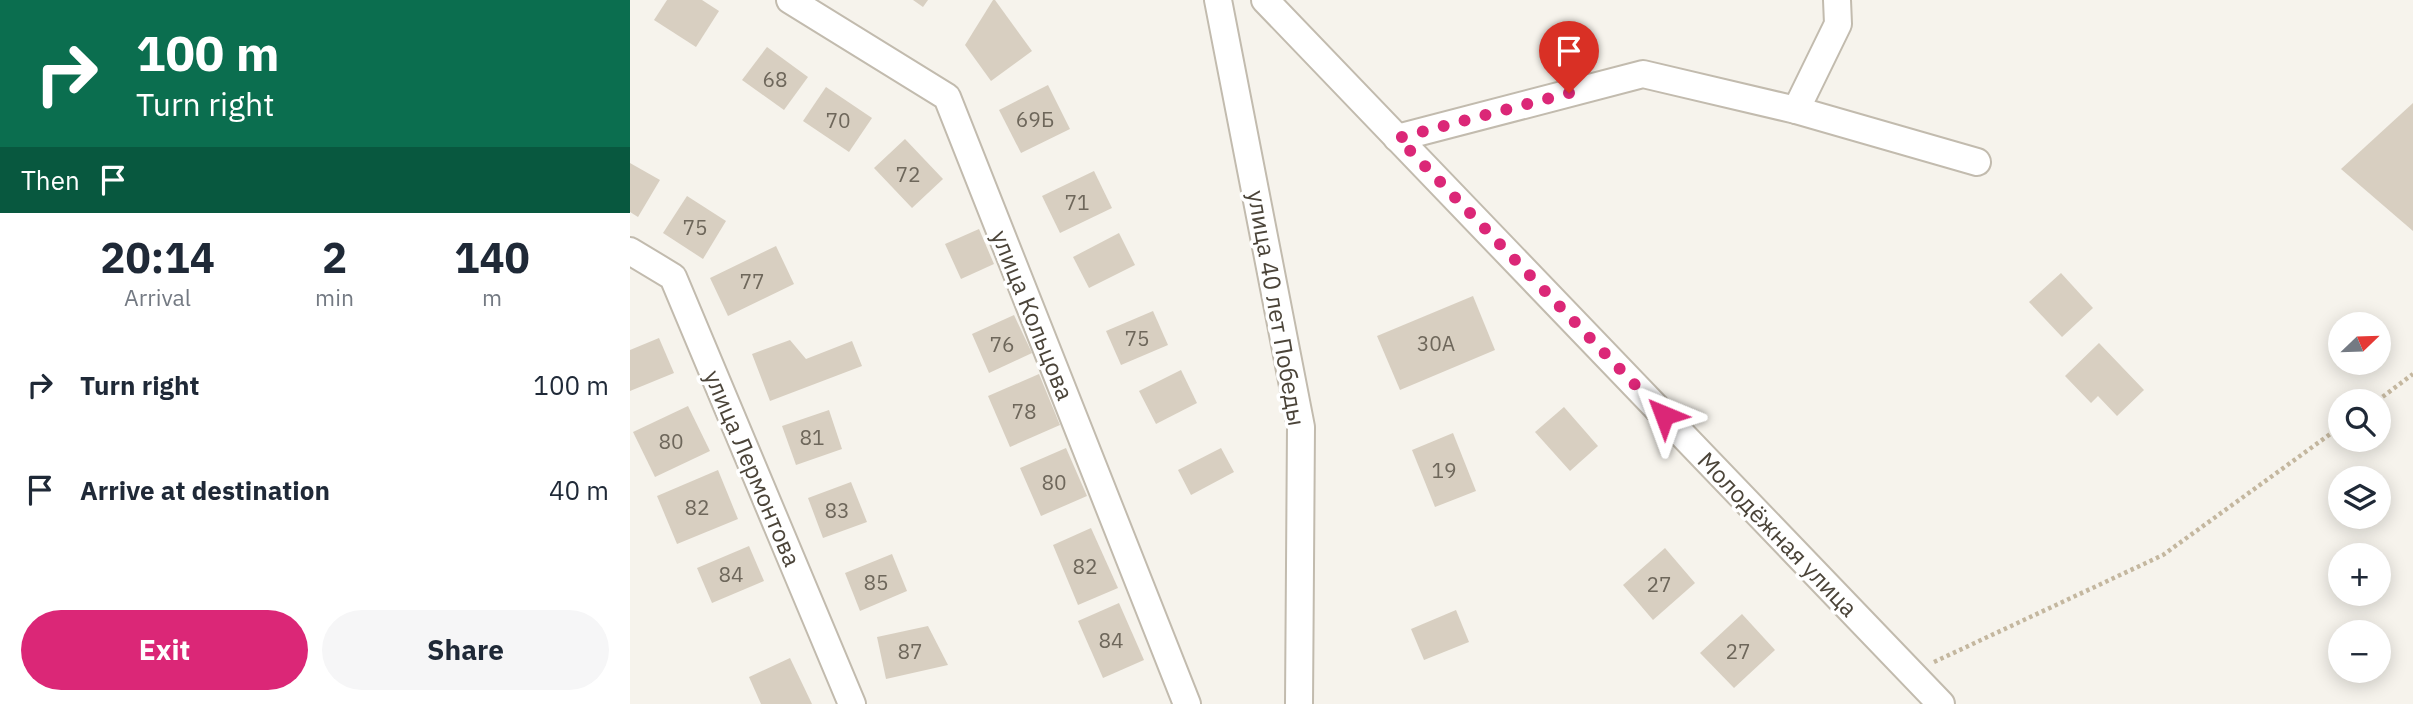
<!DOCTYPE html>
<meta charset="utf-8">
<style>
:root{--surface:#fff;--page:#f6f6f7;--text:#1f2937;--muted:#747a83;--accent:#db2777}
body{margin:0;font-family:"IBM Plex Sans",sans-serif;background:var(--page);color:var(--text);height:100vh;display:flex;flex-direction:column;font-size:26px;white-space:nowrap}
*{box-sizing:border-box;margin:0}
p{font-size:23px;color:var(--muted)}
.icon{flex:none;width:38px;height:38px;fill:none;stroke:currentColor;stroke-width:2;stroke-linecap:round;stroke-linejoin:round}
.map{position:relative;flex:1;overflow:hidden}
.panel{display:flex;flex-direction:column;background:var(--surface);width:630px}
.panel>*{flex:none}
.guide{background:#0b6e4f;color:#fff;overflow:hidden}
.needle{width:46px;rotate:67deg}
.fabs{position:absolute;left:1698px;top:312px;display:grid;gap:14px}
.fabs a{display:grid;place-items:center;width:63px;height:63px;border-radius:50%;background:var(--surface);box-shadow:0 4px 18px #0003;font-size:35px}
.pin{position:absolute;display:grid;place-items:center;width:60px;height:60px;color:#fff;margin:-72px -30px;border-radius:50% 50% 50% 0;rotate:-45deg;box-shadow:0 0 7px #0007}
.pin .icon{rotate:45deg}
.me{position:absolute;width:77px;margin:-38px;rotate:316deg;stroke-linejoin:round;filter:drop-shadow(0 0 5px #0008)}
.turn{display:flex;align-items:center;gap:24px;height:147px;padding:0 21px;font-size:32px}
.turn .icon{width:91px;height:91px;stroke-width:2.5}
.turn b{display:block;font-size:49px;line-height:60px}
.then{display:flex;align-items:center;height:66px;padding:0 21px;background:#0003;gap:14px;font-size:26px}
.eta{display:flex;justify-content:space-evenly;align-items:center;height:119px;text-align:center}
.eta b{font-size:42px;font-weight:700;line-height:49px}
.action{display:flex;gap:14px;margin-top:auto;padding:14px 21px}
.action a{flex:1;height:80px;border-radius:42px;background:var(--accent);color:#fff;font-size:28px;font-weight:700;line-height:80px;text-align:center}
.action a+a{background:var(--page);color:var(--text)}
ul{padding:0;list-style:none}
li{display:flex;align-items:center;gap:21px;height:105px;padding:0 21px}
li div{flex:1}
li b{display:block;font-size:26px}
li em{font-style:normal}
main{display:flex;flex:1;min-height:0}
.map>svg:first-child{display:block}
.building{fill:#d8cfc1}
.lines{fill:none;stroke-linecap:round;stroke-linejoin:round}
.minor-casing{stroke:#c2bbae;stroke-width:30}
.path{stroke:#c4b79f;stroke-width:4.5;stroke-dasharray:3.5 3.5;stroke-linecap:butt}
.minor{stroke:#fff;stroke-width:26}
.route{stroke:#db2777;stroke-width:12;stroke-dasharray:0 21.6}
.labels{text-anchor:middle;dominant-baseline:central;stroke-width:7;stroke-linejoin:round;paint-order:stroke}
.number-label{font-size:21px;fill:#6e675b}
.street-label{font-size:24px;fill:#4b4439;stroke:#fff}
</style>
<main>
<section class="panel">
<div class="guide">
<div class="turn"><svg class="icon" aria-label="right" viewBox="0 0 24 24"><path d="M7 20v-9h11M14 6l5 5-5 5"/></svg><div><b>100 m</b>Turn right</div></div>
<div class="then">Then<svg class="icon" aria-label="arrive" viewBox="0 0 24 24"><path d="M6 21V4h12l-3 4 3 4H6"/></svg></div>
</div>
<div class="eta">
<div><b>20:14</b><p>Arrival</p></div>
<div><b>2</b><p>min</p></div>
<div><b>140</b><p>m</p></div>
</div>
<ul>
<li><svg class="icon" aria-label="right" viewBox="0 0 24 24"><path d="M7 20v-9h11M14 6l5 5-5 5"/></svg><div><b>Turn right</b></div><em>100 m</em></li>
<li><svg class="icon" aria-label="arrive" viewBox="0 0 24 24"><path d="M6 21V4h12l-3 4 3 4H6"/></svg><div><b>Arrive at destination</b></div><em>40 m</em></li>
</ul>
<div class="action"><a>Exit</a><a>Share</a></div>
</section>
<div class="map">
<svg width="1783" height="704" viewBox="0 0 1783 704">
<rect width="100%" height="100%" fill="#f6f3ec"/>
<g class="building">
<polygon points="37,0 72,0 89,11 66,47 24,20"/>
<polygon points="283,0 298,0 293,7"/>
<polygon points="363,0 365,0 402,51 361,81 335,45"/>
<polygon points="137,47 178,77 154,110 112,80"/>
<polygon points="418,85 440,129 391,153 369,110"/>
<polygon points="196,87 242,118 219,152 173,121"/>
<polygon points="1783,103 1783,231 1711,169"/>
<polygon points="275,139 313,179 282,208 244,168"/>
<polygon points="0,163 30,180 8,217 0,212"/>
<polygon points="464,171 482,208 430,233 412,196"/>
<polygon points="57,196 96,221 73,259 33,233"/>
<polygon points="349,229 364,264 331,279 315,244"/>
<polygon points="489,233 505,265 459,288 443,257"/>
<polygon points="146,246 164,284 98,316 80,278"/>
<polygon points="1431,273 1463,308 1432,337 1399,302"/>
<polygon points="843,296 865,350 770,390 747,336"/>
<polygon points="523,311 538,345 491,365 476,331"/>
<polygon points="384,315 402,353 359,373 342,334"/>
<polygon points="29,338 44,373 0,391 0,350"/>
<polygon points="160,340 176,359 222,341 232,366 140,401 122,354"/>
<polygon points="1469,343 1514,390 1487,416 1468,396 1461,403 1435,376"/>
<polygon points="551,370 567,403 526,424 509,391"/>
<polygon points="409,374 430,425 380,447 358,396"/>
<polygon points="58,406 80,451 25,477 3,432"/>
<polygon points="934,407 968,446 940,471 905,432"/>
<polygon points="199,410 212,449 166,465 152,426"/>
<polygon points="823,433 846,491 805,507 782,450"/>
<polygon points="436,448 457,496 411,516 390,468"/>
<polygon points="591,448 604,472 561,495 548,470"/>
<polygon points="88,470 108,519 47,544 27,496"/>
<polygon points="221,482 237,522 193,538 178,498"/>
<polygon points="461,528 488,588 448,605 423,545"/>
<polygon points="119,546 134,581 82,603 67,568"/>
<polygon points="1035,548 1065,583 1023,620 993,585"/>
<polygon points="262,554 277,591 230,611 215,573"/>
<polygon points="489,603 514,660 473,678 448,621"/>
<polygon points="826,610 839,642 794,660 781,629"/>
<polygon points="1112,614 1145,650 1104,688 1070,653"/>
<polygon points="298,626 318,665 256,679 247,637"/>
<polygon points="160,658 182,704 131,704 119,677"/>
</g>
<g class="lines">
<defs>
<g id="minor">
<polyline points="160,0 317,97 557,704"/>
<polyline points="588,0 671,427 669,704"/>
<polyline points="635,0 1311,704"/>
<polyline points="1166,110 1208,24 1207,0"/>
<polyline points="767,138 1013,74 1166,110 1347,162"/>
<polyline points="0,251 43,277 222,704"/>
</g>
</defs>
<use href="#minor" class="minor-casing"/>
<g class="path">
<polyline points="1747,401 1783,374"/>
<polyline points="1304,662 1533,555 1710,427"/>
</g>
<use href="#minor" class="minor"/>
</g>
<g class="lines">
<polyline class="route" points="939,93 768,138 1034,415"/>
</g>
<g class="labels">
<g class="number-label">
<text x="145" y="79">68</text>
<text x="405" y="119">69Б</text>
<text x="208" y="120">70</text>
<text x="278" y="174">72</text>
<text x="447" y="202">71</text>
<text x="65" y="227">75</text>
<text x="122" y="281">77</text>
<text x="507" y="338">75</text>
<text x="806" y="343">30А</text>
<text x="372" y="344">76</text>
<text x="394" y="411">78</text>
<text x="182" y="437">81</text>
<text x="41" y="441">80</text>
<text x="814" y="470">19</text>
<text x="424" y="482">80</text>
<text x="67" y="507">82</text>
<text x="207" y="510">83</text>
<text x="455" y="566">82</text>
<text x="101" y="574">84</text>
<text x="246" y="582">85</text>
<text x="1029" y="584">27</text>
<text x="481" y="640">84</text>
<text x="280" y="651">87</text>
<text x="1108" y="651">27</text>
</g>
<g class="street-label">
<text transform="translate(647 308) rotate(80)">улица 40 лет Победы</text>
<text transform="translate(403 315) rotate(68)">улица Кольцова</text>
<text transform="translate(123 468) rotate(67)">улица Лермонтова</text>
<text transform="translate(1148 534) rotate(46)">Молодёжная улица</text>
</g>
</g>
</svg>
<div class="fabs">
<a><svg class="needle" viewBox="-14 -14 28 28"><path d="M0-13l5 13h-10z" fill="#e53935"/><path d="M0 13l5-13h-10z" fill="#747a83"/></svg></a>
<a><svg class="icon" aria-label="search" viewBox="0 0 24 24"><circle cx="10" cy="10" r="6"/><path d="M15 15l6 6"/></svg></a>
<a><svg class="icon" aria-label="layers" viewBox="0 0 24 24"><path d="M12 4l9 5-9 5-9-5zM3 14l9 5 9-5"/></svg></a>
<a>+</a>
<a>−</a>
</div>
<div class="pin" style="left:939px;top:93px;background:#d93025"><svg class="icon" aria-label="arrive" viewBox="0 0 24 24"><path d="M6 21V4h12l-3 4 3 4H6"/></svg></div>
<svg class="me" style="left:1034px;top:415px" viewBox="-20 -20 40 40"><path d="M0-17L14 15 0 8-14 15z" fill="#db2777" stroke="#fff" stroke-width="4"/></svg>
</div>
</main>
